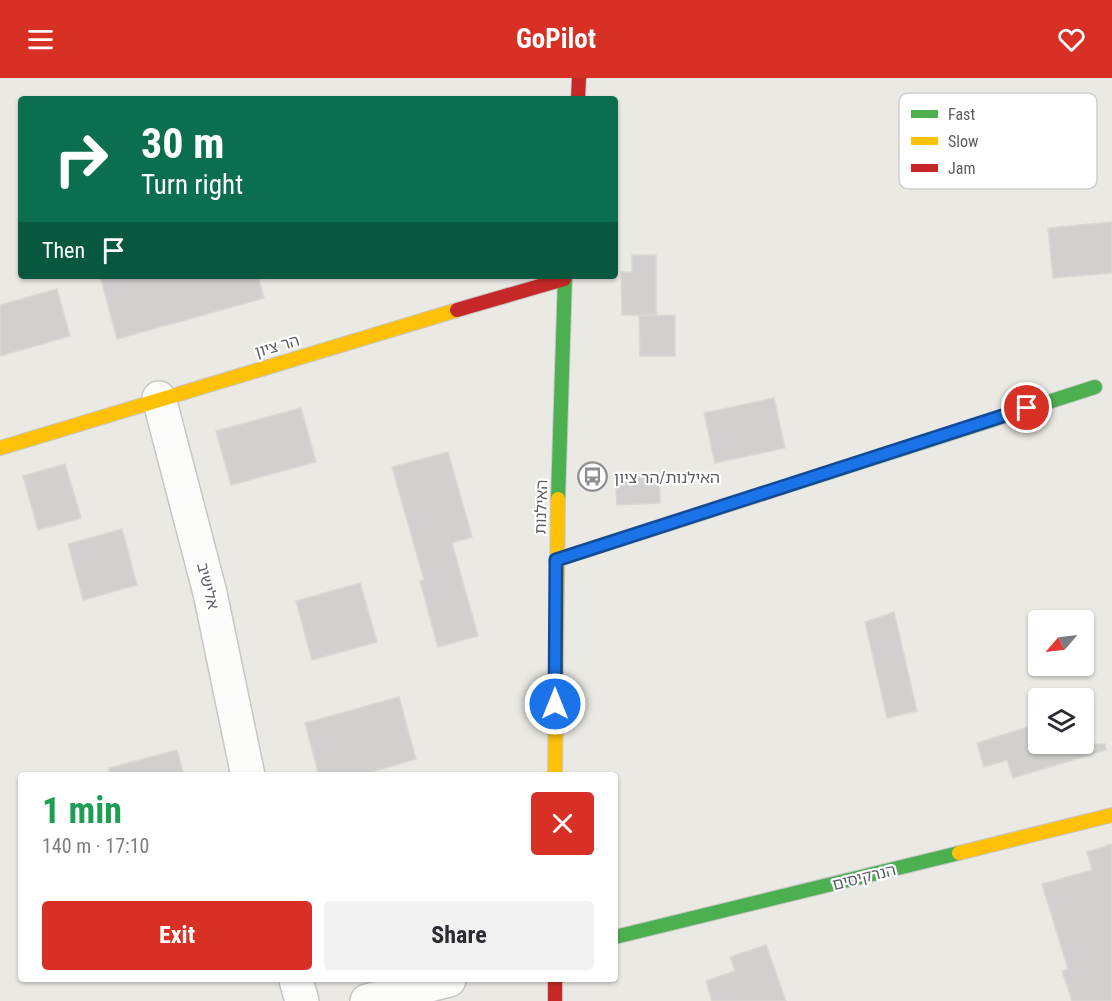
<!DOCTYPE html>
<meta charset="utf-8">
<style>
:root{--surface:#fff;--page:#f2f2f3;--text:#2b2b33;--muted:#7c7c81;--accent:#d93025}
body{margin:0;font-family:"Roboto Condensed","Noto Sans Hebrew",sans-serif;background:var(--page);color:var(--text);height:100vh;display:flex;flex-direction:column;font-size:22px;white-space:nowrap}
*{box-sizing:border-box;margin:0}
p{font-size:20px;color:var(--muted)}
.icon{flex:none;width:33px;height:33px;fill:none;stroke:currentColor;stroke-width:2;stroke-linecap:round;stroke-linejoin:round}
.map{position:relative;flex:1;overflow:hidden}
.drawer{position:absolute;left:18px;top:694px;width:600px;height:210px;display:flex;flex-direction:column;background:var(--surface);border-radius:6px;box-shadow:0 2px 4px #0004}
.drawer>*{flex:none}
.banner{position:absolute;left:18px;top:18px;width:600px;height:183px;border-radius:6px;box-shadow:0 2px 4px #0004;background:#0b6e4f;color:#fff;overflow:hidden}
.needle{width:39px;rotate:242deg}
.fabs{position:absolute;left:1028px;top:532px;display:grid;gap:12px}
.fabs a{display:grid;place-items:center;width:66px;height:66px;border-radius:6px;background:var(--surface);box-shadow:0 2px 4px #0004;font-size:30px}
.pin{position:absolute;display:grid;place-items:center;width:51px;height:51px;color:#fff;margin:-26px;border:3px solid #fff;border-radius:50%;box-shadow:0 2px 6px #0007}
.me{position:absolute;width:66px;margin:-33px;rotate:0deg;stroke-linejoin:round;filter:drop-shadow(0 0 4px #0008)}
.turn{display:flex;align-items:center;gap:21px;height:126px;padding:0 24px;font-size:27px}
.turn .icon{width:78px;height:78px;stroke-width:2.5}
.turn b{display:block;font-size:42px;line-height:51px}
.then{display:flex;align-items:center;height:57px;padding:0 24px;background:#0003;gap:12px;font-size:22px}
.round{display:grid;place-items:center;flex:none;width:63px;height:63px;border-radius:6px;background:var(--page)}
.summary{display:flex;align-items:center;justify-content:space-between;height:102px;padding:0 24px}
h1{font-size:36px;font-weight:700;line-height:45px;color:#1e9e55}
.action{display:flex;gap:12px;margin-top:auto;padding:12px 24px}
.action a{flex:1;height:69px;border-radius:6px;background:var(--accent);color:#fff;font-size:24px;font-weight:700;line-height:69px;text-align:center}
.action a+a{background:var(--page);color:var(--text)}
header{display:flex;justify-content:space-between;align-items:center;height:78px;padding:0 24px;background:var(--accent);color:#fff;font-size:27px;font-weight:700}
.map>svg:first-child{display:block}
.building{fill:#d1d0ce;stroke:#d9d8d4;stroke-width:1.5}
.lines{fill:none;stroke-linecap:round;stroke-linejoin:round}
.street-casing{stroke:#c7c6c5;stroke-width:36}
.fast-casing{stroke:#c7c7c6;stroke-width:16}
.slow-casing{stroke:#c7c7c6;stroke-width:16}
.jam-casing{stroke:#c7c7c6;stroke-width:16}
.street{stroke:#fcfcfb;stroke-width:33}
.fast{stroke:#4caf50;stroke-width:14}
.slow{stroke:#ffc107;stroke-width:14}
.jam{stroke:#c62828;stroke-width:14}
.route-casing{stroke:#114b97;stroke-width:15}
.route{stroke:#1a73e8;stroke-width:10}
.labels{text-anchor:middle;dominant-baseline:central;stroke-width:4.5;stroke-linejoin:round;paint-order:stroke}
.street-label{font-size:16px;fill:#5b5d62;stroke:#fff}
.poi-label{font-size:16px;fill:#5b5d62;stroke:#fff;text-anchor:start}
.key{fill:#fff;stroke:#ceced0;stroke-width:1.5}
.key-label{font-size:16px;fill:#5b5d62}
</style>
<header><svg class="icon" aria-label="menu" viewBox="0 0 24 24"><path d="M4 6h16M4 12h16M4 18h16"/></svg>GoPilot<svg class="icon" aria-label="heart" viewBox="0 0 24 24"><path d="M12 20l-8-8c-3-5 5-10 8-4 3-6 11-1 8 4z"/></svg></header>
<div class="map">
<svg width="1112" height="923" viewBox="0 0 1112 923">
<rect width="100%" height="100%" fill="#eae9e4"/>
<g class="building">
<polygon points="1112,144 1112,195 1053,200 1048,150"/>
<polygon points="632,177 656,177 656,237 622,237 621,194 632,194"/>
<polygon points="100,198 258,198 264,220 117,261"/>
<polygon points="57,211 70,258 0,278 0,227"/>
<polygon points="675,237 675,278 640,278 639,238"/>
<polygon points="774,320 785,370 715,385 704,335"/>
<polygon points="301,330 316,384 231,407 216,353"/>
<polygon points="448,374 472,459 452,465 478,558 438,569 420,503 424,502 392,389"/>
<polygon points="65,386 81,440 38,452 23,398"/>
<polygon points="659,395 660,425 617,427 615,397"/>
<polygon points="122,451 137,507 83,522 68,466"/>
<polygon points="360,505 377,564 312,582 296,523"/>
<polygon points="894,534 917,633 887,640 865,544"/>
<polygon points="399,619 416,681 357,698 319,698 305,645"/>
<polygon points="1038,646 1038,666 1105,666 1106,672 1013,700 1007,682 984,689 977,665"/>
<polygon points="177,672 184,698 110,698 109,690"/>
<polygon points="1112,766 1112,923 1072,923 1062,893 1068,891 1042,806 1092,792 1087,774"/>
<polygon points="766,867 786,923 712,923 706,903 735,893 730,879"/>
</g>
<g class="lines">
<defs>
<g id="street">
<polyline points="159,320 210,515 248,698"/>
<polyline points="296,902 302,923"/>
<polyline points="367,923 449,902"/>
</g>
<g id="fast">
<polyline points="777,411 1095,309"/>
<polyline points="558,421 565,198"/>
<polyline points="615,859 959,775"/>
</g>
<g id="slow">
<polyline points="0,370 457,232"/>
<polyline points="556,482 777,411"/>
<polyline points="555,698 558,421"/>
<polyline points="959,775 1112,737"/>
</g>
<g id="jam">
<polyline points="578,21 579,0"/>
<polyline points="457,232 564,201"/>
<polyline points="555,902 555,923"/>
</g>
</defs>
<use href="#street" class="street-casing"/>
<use href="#fast" class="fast-casing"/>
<use href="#slow" class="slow-casing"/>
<use href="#jam" class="jam-casing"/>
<use href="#street" class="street"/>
<use href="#fast" class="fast"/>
<use href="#slow" class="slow"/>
<use href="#jam" class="jam"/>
</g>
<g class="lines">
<defs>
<polyline id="route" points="555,626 556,482 1027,330"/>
</defs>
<use href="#route" class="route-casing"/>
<use href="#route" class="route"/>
</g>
<defs>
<symbol id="bus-ring" viewBox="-11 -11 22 22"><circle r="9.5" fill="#fff" stroke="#8d8e90" stroke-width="1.5"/><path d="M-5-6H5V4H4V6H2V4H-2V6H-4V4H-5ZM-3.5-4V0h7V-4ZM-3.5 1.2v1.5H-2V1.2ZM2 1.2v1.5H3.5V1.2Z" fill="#8d8e90"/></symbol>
</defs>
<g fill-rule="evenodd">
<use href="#bus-ring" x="576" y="382" width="33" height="33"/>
</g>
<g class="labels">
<g class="street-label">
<text transform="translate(277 268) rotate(-16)">הר ציון</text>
<text transform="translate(541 429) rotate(-88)">האילנות</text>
<text transform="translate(208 508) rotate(76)">אלישיב</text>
<text transform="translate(864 799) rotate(-14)">הנרקיסים</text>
</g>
<g class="poi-label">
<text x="614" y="399">האילנות/הר ציון</text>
</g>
</g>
<rect x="899" y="15" width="198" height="96" rx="9" class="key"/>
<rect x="911" y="32" width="27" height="8" fill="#4caf50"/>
<rect x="911" y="59" width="27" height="8" fill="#ffc107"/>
<rect x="911" y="86" width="27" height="8" fill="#c62828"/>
<g class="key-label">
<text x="948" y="42">Fast</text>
<text x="948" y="69">Slow</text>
<text x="948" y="96">Jam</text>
</g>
</svg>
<div class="fabs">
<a><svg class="needle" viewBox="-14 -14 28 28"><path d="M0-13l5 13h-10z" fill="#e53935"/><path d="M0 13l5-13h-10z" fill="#7c7c81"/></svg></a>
<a><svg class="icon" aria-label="layers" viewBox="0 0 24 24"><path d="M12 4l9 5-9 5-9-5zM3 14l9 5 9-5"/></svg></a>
</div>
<div class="pin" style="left:1027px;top:330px;background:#d93025"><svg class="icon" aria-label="arrive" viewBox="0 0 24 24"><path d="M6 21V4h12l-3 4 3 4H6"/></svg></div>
<svg class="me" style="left:555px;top:626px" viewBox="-20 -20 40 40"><circle r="17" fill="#1a73e8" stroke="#fff" stroke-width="3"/><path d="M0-11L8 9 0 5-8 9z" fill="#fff"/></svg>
<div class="banner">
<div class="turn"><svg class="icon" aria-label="right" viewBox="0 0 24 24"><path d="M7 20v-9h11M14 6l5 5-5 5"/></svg><div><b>30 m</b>Turn right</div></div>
<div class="then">Then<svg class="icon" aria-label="arrive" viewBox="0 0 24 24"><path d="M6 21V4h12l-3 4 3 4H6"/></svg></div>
</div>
<section class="drawer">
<div class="summary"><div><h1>1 min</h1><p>140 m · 17:10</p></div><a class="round" style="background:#d93025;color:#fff"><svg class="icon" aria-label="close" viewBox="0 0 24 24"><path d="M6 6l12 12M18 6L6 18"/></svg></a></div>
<div class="action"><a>Exit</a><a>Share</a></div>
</section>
</div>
